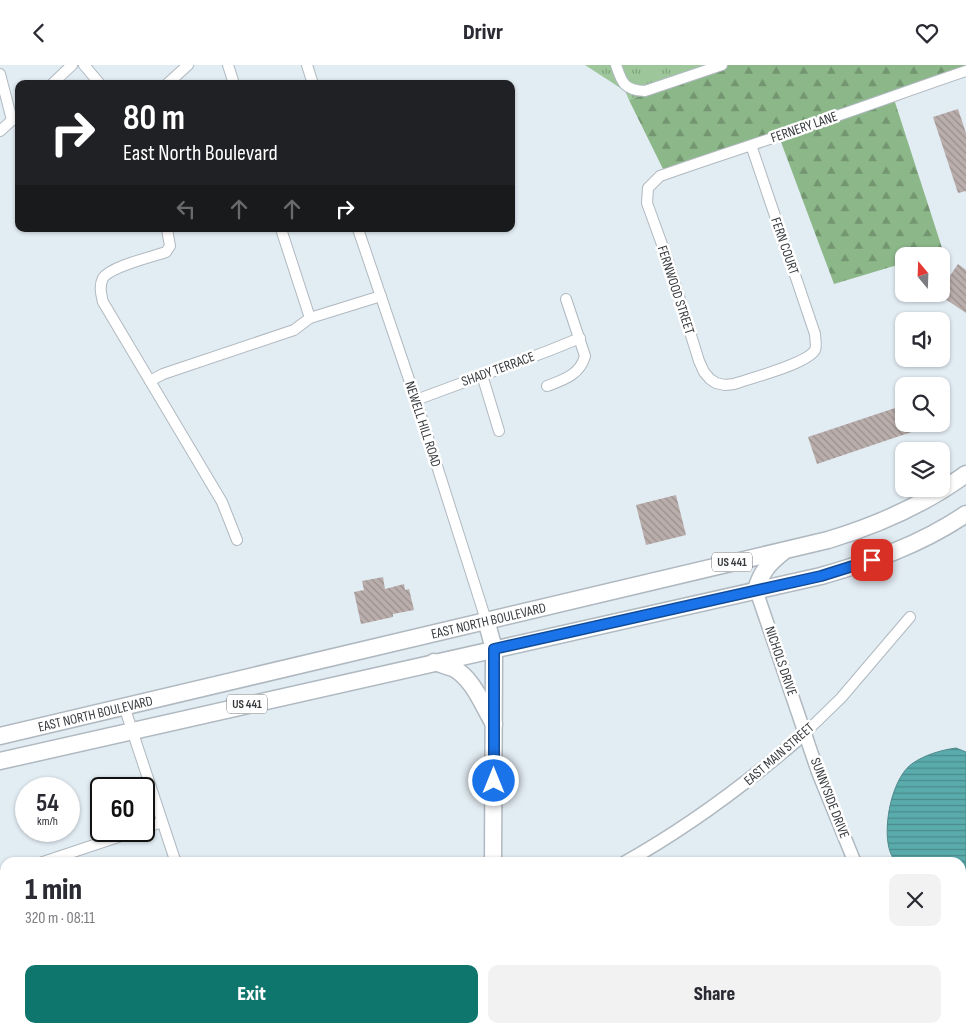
<!DOCTYPE html>
<meta charset="utf-8">
<style>
:root{--surface:#fff;--page:#f2f2f3;--text:#2b2b33;--muted:#7c7c81;--accent:#0f766e}
body{margin:0;font-family:"Sofia Sans Condensed",sans-serif;background:var(--page);color:var(--text);height:100vh;display:flex;flex-direction:column;font-size:19px;white-space:nowrap}
*{box-sizing:border-box;margin:0}
p{font-size:16px;color:var(--muted)}
.icon{flex:none;width:28px;height:28px;fill:none;stroke:currentColor;stroke-width:2;stroke-linecap:round;stroke-linejoin:round}
.map{position:relative;flex:1;overflow:hidden}
.drawer{position:absolute;left:0px;top:792px;width:966px;height:176px;display:flex;flex-direction:column;background:var(--surface);border-radius:15px 15px 0 0;box-shadow:0 1px 4px #0004}
.drawer>*{flex:none}
.hud{position:absolute;left:15px;top:15px;width:500px;height:152px;border-radius:10px;box-shadow:0 1px 4px #0004;background:#202124;color:#fff;overflow:hidden}
.needle{width:32px;rotate:341deg}
.fabs{position:absolute;left:895px;top:182px;display:grid;gap:10px}
.fabs a{display:grid;place-items:center;width:55px;height:55px;border-radius:10px;background:var(--surface);box-shadow:0 1px 4px #0004;font-size:25px}
.speed{position:absolute;left:15px;top:712px;display:flex;gap:10px;font-size:25px;font-weight:700;text-align:center}
.speed>*{display:grid;place-content:center;width:65px;height:65px;border-radius:50%;background:var(--surface);box-shadow:0 1px 4px #0004;line-height:1}
.speed small{font-size:12px;font-weight:400}
.speed .limit{border:2px solid #111;border-radius:8px;background:#fff;color:#111}
.pin{position:absolute;display:grid;place-items:center;width:42px;height:42px;color:#fff;margin:-21px;border-radius:10px;box-shadow:0 2px 8px #0006}
.me{position:absolute;width:55px;margin:-28px;rotate:0deg;stroke-linejoin:round;filter:drop-shadow(0 0 4px #0008)}
.turn{display:flex;align-items:center;gap:18px;height:105px;padding:0 25px;font-size:22px}
.turn .icon{width:65px;height:65px;stroke-width:2.5}
.turn b{display:block;font-size:35px;line-height:42px}
.lanes{display:flex;align-items:center;height:48px;padding:0 25px;background:#0003;justify-content:center;gap:25px;direction:ltr}
.lanes .off{opacity:.35}
.round{display:grid;place-items:center;flex:none;width:52px;height:52px;border-radius:10px;background:var(--page)}
.summary{display:flex;align-items:center;justify-content:space-between;height:85px;padding:0 25px}
h1{font-size:30px;font-weight:800;line-height:38px}
.action{display:flex;gap:10px;margin-top:auto;padding:10px 25px}
.action a{flex:1;height:58px;border-radius:10px;background:var(--accent);color:#fff;font-size:20px;font-weight:800;line-height:58px;text-align:center}
.action a+a{background:var(--page);color:var(--text)}
header{display:flex;justify-content:space-between;align-items:center;height:65px;padding:0 25px;background:var(--surface);font-size:22px;font-weight:800}
.map>svg:first-child{display:block}
.grass{fill:url(#grass-tufts)}
.forest{fill:url(#forest-firs)}
.water{fill:url(#water-rules);stroke:#4f898b}
.building{fill:url(#building-back-hatch)}
.lines{fill:none;stroke-linecap:round;stroke-linejoin:round}
.minor-casing{stroke:#b0b9c0;stroke-width:12}
.tertiary-casing{stroke:#b0b9c0;stroke-width:15}
.secondary-casing{stroke:#b0b9c0;stroke-width:18}
.primary-casing{stroke:#b0b9c0;stroke-width:19}
.minor{stroke:#fff;stroke-width:10}
.tertiary{stroke:#fff;stroke-width:12}
.secondary{stroke:#fff;stroke-width:15}
.primary{stroke:#fff;stroke-width:16}
.route-casing{stroke:#114b97;stroke-width:12}
.route{stroke:#1a73e8;stroke-width:9}
.labels{text-anchor:middle;dominant-baseline:central;stroke-width:5;stroke-linejoin:round;paint-order:stroke}
.shield{fill:#fff;stroke:#747678;stroke-width:1}
.shield-label{font-size:12px;font-weight:bold;fill:#383b3e}
.street-label{font-size:14px;fill:#383b3e;stroke:#fff}
</style>
<header><svg class="icon" aria-label="back" viewBox="0 0 24 24"><path d="M15 5l-7 7 7 7"/></svg>Drivr<svg class="icon" aria-label="heart" viewBox="0 0 24 24"><path d="M12 20l-8-8c-3-5 5-10 8-4 3-6 11-1 8 4z"/></svg></header>
<div class="map">
<svg width="966" height="968" viewBox="0 0 966 968">
<defs>
<pattern id="grass-tufts" width="24" height="20" patternUnits="userSpaceOnUse" patternTransform="scale(1.25)"><rect width="24" height="20" fill="#9dc79a"/><path d="M3 7l-1-3M5 7V3M7 7l1-3M15 17l-1-3M17 17v-4M19 17l1-3" fill="none" stroke="#81a37f"/></pattern>
<pattern id="forest-firs" width="22" height="20" patternUnits="userSpaceOnUse" patternTransform="scale(1.25)"><rect width="22" height="20" fill="#8cb789"/><path d="M5 1l3.5 6h-7zM16 11l3.5 6h-7z" fill="#739671"/></pattern>
<pattern id="water-rules" width="6" height="5" patternUnits="userSpaceOnUse" patternTransform="scale(1.25)"><rect width="6" height="5" fill="#59abac"/><path d="M0 2.5h6" fill="none" stroke="#4b8c8d"/></pattern>
<pattern id="building-back-hatch" width="6" height="6" patternUnits="userSpaceOnUse" patternTransform="scale(1.25)"><rect width="6" height="6" fill="#baaeac"/><path d="M-1 5l2 2M0 0l6 6M5-1l2 2" fill="none" stroke="#988f8d"/></pattern>
</defs>
<rect width="100%" height="100%" fill="#e2ecf3"/>
<polygon class="grass" points="585,0 728,0 629,35 625,26"/>
<polygon class="forest" points="728,0 966,0 966,4 893,31 943,186 925,191 904,191 904,198 834,219 778,69 663,104 629,35"/>
<path class="water" d="M 956,683 L 966,687 L 966,848 L 961,850 L 961,798 L 895,797 C 893,793 890,788 889,783 C 883,760 892,712 913,698 C 925,690 941,685 956,683 Z"/>
<g class="building">
<polygon points="958,44 966,68 966,126 958,128 933,52"/>
<polygon points="958,199 966,205 966,248 938,229 941,229 941,224"/>
<polygon points="904,340 904,359 931,359 932,360 817,399 808,372"/>
<polygon points="676,430 686,470 646,480 636,440"/>
<polygon points="383,512 385,524 404,519 405,525 409,524 414,545 393,549 393,552 361,559 354,527 364,525 362,516"/>
</g>
<g class="lines">
<defs>
<g id="minor">
<polyline points="84,0 100,19"/>
<polyline points="228,0 234,19"/>
<polyline points="307,0 313,19"/>
<path d="M 616,0 C 622,18 624,25 645,26 L 722,0"/>
<polyline points="0,9 12,55"/>
<polyline points="52,19 72,0"/>
<polyline points="167,19 188,0"/>
<polyline points="0,66 19,49"/>
<path d="M 751,80 L 815,269 C 815,274 817,281 815,285 C 807,299 751,313 734,319 L 725,320 L 716,318 L 710,314 L 704,307 L 699,296 L 668,196 L 647,138 L 648,123 L 660,111 C 714,92 768,75 822,56 C 870,40 918,22 966,6"/>
<path d="M 167,164 L 170,181 L 166,187 C 152,192 111,201 103,213 C 99,221 101,229 103,237 L 222,437 L 237,475"/>
<polyline points="281,164 310,253"/>
<polyline points="358,164 416,335 486,555"/>
<polyline points="482,310 499,366"/>
<polyline points="150,316 163,309 294,265 310,253 381,231"/>
<path d="M 547,321 C 563,315 580,310 585,291 L 566,234"/>
<polyline points="416,335 548,286 580,273"/>
<polyline points="124,641 176,798"/>
<polyline points="806,667 841,633 910,552"/>
<polyline points="144,763 162,757"/>
<polyline points="40,798 136,766"/>
<polyline points="0,810 5,808"/>
<polyline points="781,964 782,968"/>
</g>
<g id="tertiary">
<polyline points="756,525 818,707 855,798"/>
<path d="M 624,798 C 690,761 749,717 806,667"/>
<polyline points="935,964 939,968"/>
</g>
<polyline id="secondary" points="147,968 161,964"/>
<g id="primary">
<path d="M 756,525 C 761,507 769,498 783,487"/>
<polyline points="486,555 494,584 493,798"/>
<path d="M 434,597 C 440,599 447,601 453,603 C 473,613 483,641 494,659"/>
<path id="s1" d="M 0,671 L 828,475 C 878,460 924,440 966,409"/>
<path d="M 0,696 L 821,511 C 873,496 920,480 966,449"/>
<polyline points="492,968 492,964"/>
</g>
</defs>
<use href="#minor" class="minor-casing"/>
<use href="#tertiary" class="tertiary-casing"/>
<use href="#secondary" class="secondary-casing"/>
<use href="#primary" class="primary-casing"/>
<use href="#minor" class="minor"/>
<use href="#tertiary" class="tertiary"/>
<use href="#secondary" class="secondary"/>
<use href="#primary" class="primary"/>
</g>
<g class="lines">
<defs>
<polyline id="route" points="494,716 494,584 821,511 872,495"/>
</defs>
<use href="#route" class="route-casing"/>
<use href="#route" class="route"/>
</g>
<g class="labels">
<g class="shield">
<rect x="712" y="487.5" width="40" height="19" rx="4"/>
<rect x="227" y="629.5" width="40" height="19" rx="4"/>
</g>
<g class="shield-label">
<text x="732" y="497">US 441</text>
<text x="247" y="639">US 441</text>
</g>
<g class="street-label">
<text transform="translate(804 62) rotate(-19)">FERNERY LANE</text>
<text transform="translate(785 181) rotate(71)">FERN COURT</text>
<text transform="translate(676 225) rotate(72)">FERNWOOD STREET</text>
<text transform="translate(498 304) rotate(-20)">SHADY TERRACE</text>
<text transform="translate(423 359) rotate(72)">NEWELL HILL ROAD</text>
<text stroke="none"><textPath href="#s1" startOffset="502">EAST NORTH BOULEVARD</textPath></text>
<text transform="translate(781 596) rotate(71)">NICHOLS DRIVE</text>
<text stroke="none"><textPath href="#s1" startOffset="98">EAST NORTH BOULEVARD</textPath></text>
<text transform="translate(779 689) rotate(-41)">EAST MAIN STREET</text>
<text transform="translate(830 733) rotate(69)">SUNNYSIDE DRIVE</text>
</g>
</g>
</svg>
<div class="fabs">
<a><svg class="needle" viewBox="-14 -14 28 28"><path d="M0-13l5 13h-10z" fill="#e53935"/><path d="M0 13l5-13h-10z" fill="#7c7c81"/></svg></a>
<a><svg class="icon" aria-label="sound" viewBox="0 0 24 24"><path d="M4 9h4l5-4v14l-5-4H4zM17 9q2 3 0 6"/></svg></a>
<a><svg class="icon" aria-label="search" viewBox="0 0 24 24"><circle cx="10" cy="10" r="6"/><path d="M15 15l6 6"/></svg></a>
<a><svg class="icon" aria-label="layers" viewBox="0 0 24 24"><path d="M12 4l9 5-9 5-9-5zM3 14l9 5 9-5"/></svg></a>
</div>
<div class="speed"><div>54<small>km/h</small></div><div class="limit">60</div></div>
<div class="pin" style="left:872px;top:495px;background:#d93025"><svg class="icon" aria-label="arrive" viewBox="0 0 24 24"><path d="M6 21V4h12l-3 4 3 4H6"/></svg></div>
<svg class="me" style="left:494px;top:716px" viewBox="-20 -20 40 40"><circle r="17" fill="#1a73e8" stroke="#fff" stroke-width="3"/><path d="M0-11L8 9 0 5-8 9z" fill="#fff"/></svg>
<div class="hud">
<div class="turn"><svg class="icon" aria-label="right" viewBox="0 0 24 24"><path d="M7 20v-9h11M14 6l5 5-5 5"/></svg><div><b>80 m</b>East North Boulevard</div></div>
<div class="lanes"><svg class="icon off" aria-label="left" viewBox="0 0 24 24"><path d="M17 20v-9H6M10 6l-5 5 5 5"/></svg><svg class="icon off" aria-label="ahead" viewBox="0 0 24 24"><path d="M12 20V5M6 11l6-6 6 6"/></svg><svg class="icon off" aria-label="ahead" viewBox="0 0 24 24"><path d="M12 20V5M6 11l6-6 6 6"/></svg><svg class="icon" aria-label="right" viewBox="0 0 24 24"><path d="M7 20v-9h11M14 6l5 5-5 5"/></svg></div>
</div>
<section class="drawer">
<div class="summary"><div><h1>1 min</h1><p>320 m · 08:11</p></div><a class="round"><svg class="icon" aria-label="close" viewBox="0 0 24 24"><path d="M6 6l12 12M18 6L6 18"/></svg></a></div>
<div class="action"><a>Exit</a><a>Share</a></div>
</section>
</div>
